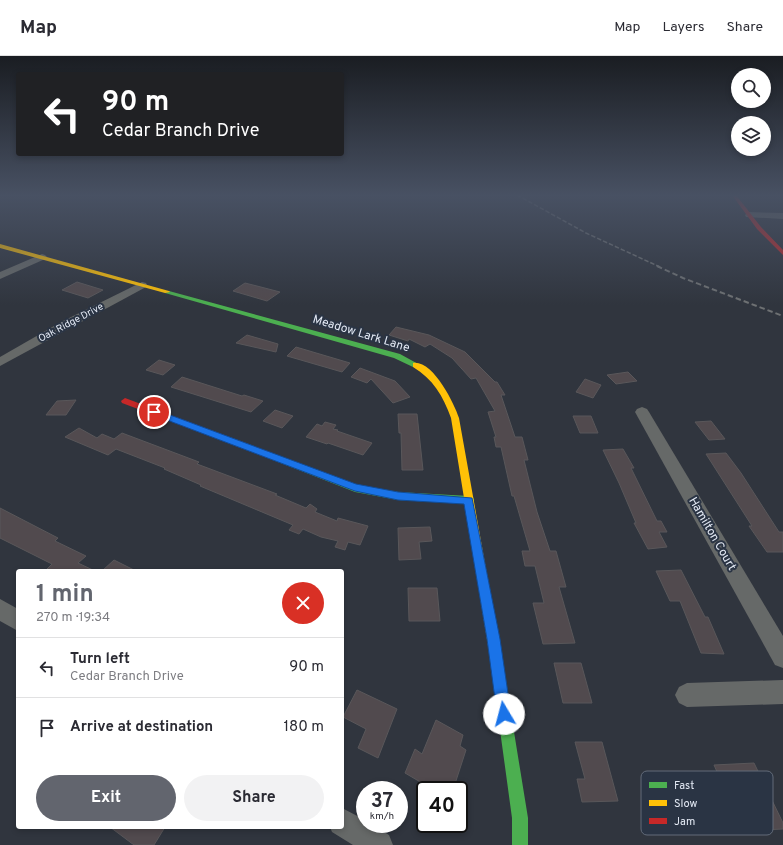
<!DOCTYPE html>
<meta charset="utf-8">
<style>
:root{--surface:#fff;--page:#f2f2f3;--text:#2b2b33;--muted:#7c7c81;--line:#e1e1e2;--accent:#62656e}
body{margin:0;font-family:Overpass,sans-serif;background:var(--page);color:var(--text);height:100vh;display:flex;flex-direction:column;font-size:15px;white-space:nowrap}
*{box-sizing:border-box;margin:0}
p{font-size:13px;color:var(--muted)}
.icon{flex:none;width:22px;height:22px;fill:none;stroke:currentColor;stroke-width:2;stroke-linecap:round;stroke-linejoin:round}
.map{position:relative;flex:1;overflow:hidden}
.details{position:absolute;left:16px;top:513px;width:328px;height:260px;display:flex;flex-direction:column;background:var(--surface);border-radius:4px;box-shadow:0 2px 6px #0003}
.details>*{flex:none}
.top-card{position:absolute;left:16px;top:16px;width:328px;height:84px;border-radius:4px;box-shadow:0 2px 6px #0003;background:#202124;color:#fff;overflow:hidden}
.fabs{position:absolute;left:731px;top:12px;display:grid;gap:8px}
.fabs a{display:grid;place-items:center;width:40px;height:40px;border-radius:50%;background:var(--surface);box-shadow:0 2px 6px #0003;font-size:20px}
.speed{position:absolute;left:356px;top:725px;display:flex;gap:8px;font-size:20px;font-weight:700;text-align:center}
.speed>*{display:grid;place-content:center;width:52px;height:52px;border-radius:50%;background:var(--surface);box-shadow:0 2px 6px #0003;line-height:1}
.speed small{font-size:10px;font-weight:400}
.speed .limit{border:2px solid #111;border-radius:6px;background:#fff;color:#111}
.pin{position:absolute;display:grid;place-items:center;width:34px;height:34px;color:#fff;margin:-17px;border:2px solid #fff;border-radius:50%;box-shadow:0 1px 4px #0007}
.me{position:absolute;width:44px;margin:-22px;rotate:352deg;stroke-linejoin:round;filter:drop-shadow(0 0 3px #0008)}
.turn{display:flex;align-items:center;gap:14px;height:84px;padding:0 20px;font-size:18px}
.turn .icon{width:52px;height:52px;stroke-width:2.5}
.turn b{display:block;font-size:28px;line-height:34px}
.round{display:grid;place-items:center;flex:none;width:42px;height:42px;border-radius:21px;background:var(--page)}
.summary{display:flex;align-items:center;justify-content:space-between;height:68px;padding:0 20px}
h1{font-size:24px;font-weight:700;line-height:30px;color:var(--accent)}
.action{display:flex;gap:8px;margin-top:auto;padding:8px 20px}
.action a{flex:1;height:46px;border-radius:24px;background:var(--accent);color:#fff;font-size:16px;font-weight:700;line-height:46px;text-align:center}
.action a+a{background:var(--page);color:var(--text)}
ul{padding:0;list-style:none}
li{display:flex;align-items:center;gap:12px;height:60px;padding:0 20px;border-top:1px solid var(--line)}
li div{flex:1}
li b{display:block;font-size:15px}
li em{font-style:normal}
header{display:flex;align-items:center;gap:24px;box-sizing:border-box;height:56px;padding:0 20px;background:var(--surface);border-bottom:1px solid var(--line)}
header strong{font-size:19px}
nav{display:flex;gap:22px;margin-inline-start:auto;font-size:14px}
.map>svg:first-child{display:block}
.building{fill:#514a4e;stroke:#59575a}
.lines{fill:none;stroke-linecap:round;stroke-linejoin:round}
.street{fill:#666968;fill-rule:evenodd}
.fast{fill:#4caf50;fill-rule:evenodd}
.slow{fill:#ffc107;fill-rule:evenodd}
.jam{fill:#c62828;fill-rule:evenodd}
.rail-far1{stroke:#6e7173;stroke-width:1.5;stroke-dasharray:4.5 2;stroke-linecap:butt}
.rail{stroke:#6e7173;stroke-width:2;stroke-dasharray:5.5 3;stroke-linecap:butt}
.route{fill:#1a73e8;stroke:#114b97}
.labels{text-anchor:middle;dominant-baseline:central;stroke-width:4;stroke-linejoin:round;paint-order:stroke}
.far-street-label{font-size:10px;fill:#e4eaf5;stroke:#2a3444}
.street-label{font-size:12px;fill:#e4eaf5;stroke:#2a3444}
.key{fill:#2a3444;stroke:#626b79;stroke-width:1}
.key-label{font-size:11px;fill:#e4eaf5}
</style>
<header>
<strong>Map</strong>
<nav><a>Map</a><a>Layers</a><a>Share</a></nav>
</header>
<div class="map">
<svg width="783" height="789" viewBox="0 0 783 789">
<rect width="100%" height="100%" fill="#30353e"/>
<g class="building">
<polygon points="77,226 103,234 88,242 62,234"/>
<polygon points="245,227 257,230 280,236 267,245 233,235"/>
<polygon points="396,271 429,279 465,296 495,326 497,326 505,339 501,339 515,381 522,381 528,404 524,404 537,456 550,495 556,495 566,531 559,531 575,587 543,588 533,547 544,547 535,510 525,510 522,495 530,495 514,440 512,440 501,391 496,391 494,381 496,381 488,356 495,355 476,322 471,323 452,302 430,288 425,291 409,283 408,285 389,279"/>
<polygon points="247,279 278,288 276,296 236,287"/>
<polygon points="296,291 350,307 342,316 287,300"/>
<polygon points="159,304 175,309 163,319 146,314"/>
<polygon points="360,312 395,325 410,341 393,347 371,323 367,327 351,321"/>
<polygon points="628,316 637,325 616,328 607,319"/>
<polygon points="182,321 242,340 244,339 263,345 251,356 171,331"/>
<polygon points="585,323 601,329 593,342 576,336"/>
<polygon points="76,344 66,359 46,359 57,345"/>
<polygon points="275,354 293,360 282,372 263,365"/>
<polygon points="398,358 417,358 423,414 402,414 401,377 399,377"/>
<polygon points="573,360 591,360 598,377 580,377"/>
<polygon points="711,365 725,383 709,384 695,366"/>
<polygon points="325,366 336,369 333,373 338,374 337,375 372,387 363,399 328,387 327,388 306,381 317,368 322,370"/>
<polygon points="79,372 97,382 102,378 114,383 122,377 199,406 197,408 277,438 275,439 306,452 310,448 317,453 315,456 337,465 338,462 368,470 360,489 348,486 345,494 335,491 338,485 321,481 303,473 299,478 289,474 293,469 200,430 201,429 164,413 165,412 116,393 108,399 65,381"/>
<polygon points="623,393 634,412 631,412 657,465 661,465 667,476 659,476 667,491 648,493 634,467 636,467 619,427 603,394"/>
<polygon points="726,397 741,417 779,476 783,476 783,496 767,496 749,470 752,470 706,398"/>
<polygon points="0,452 58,482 55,485 86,500 78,507 95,515 45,515 52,508 0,482"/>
<polygon points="430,471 432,485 419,486 421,503 399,504 398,472"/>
<polygon points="114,504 136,515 102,515"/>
<polygon points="681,514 705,561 708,561 724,598 701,597 680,545 670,545 656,515"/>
<polygon points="408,532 437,532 440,565 409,565"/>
<polygon points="554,607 581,607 592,647 563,647"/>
<polygon points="357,634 397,653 378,702 358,692 366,673 343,661"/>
<polygon points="436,664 463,679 460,690 466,694 453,734 434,734 405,717 415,693 422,698"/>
<polygon points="575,686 602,686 618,745 582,746 577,723 585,723"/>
<polygon points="754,707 783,767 783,773 761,774 747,744 730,745 714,709"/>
<polygon points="110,771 165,771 154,789 134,789"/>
</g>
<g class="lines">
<g class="street">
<polygon points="749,156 783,157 783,163 746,161 745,159"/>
<polygon points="42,198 45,199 47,201 45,203 0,223 0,216"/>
<polygon points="142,226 146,227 147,229 146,231 0,310 0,301 61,266"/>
<polygon points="642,351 647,353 649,356 783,580 783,612 775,609 635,356 637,353"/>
<polygon points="0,543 18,553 18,575 0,565"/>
<polygon points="783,624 783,648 687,651 679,647 675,639 679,631 687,627"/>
<polygon points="342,752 365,764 365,768 371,768 389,779 393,789 353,789 332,776 330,771 342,771"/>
</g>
<g class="fast">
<polygon points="165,235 169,235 400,298 420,309 419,311 413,311 394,302 165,237"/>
<polygon points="266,395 356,429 398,436 469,440 473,441 474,444 473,447 469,448 398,444 355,436 263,400 261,398"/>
<polygon points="497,602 502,603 503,608 528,762 528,789 512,789 512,762 491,608 492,603"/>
</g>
<g class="slow">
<polygon points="0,188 169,235 170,236 165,237 0,192"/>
<path d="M 413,307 C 433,304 454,347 459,362 L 503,608 L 502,613 L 497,614 L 492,613 L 491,608 L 451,362 C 443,340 433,323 413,311 Z"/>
</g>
<g class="jam">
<polygon points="732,139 736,139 761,171 783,194 783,199 757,173"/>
<polygon points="125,342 269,396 271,398 266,401 263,400 122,347 121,345"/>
</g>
<polyline class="rail-far1" points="517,139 586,177 660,211"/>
<polyline class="rail" points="657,210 683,222 783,260"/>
</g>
<linearGradient id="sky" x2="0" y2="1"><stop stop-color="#1a1d22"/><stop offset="0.56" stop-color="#485163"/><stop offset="1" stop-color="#485163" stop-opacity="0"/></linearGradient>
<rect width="783" height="249" fill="url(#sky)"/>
<polygon class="route" points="154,353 356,428 398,436 472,442 500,583 511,658 509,663 504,665 499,663 497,658 487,583 464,448 398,444 355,435 151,358 150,356"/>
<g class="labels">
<g class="far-street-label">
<text transform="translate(71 267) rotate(-28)">Oak Ridge Drive</text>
</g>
<g class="street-label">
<text transform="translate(361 278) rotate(17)">Meadow Lark Lane</text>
<text transform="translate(712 478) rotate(60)">Hamilton Court</text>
</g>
</g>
<rect x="641" y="715" width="132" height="64" rx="6" class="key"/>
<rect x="649" y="726" width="18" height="6" fill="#4caf50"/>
<rect x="649" y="744" width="18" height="6" fill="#ffc107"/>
<rect x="649" y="762" width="18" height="6" fill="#c62828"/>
<g class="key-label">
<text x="674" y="733">Fast</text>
<text x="674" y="751">Slow</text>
<text x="674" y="769">Jam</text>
</g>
</svg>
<div class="fabs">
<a><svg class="icon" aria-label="search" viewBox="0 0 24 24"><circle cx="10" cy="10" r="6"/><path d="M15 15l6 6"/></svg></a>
<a><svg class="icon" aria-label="layers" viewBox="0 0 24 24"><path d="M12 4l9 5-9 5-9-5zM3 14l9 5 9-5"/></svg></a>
</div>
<div class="speed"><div>37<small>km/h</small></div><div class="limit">40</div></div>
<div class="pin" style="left:154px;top:356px;background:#d93025"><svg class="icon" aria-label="arrive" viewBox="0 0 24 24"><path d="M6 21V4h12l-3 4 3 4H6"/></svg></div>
<svg class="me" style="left:504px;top:658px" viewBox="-20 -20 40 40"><circle r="19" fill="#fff"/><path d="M0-13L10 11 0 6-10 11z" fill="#1a73e8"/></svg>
<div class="top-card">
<div class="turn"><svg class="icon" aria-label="left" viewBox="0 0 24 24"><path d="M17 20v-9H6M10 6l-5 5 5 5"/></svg><div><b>90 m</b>Cedar Branch Drive</div></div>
</div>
<section class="details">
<div class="summary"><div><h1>1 min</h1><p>270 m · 19:34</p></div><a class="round" style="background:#d93025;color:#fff"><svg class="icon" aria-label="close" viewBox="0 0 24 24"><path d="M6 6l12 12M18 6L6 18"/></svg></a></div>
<ul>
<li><svg class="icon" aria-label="left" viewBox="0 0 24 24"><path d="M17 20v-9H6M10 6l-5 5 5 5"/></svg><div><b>Turn left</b><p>Cedar Branch Drive</p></div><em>90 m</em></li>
<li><svg class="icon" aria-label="arrive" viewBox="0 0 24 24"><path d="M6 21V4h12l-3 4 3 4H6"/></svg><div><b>Arrive at destination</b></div><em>180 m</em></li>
</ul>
<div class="action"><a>Exit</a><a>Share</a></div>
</section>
</div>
